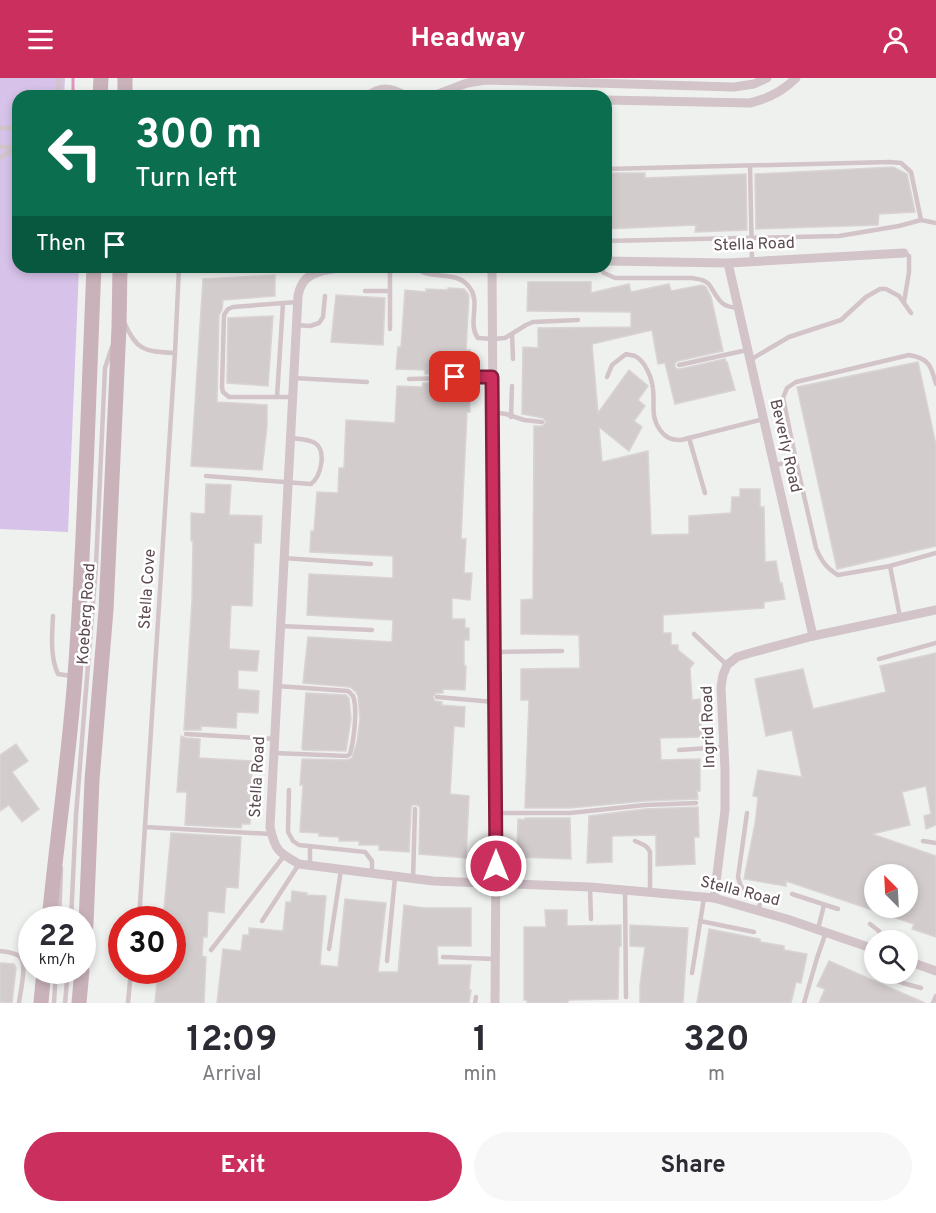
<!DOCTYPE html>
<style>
:root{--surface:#fff;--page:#f7f7f7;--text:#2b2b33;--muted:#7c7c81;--accent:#cb2f5e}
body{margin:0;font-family:Overpass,sans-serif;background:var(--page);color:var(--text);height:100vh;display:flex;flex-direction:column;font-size:22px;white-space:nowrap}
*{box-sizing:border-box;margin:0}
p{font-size:20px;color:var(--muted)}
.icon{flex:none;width:33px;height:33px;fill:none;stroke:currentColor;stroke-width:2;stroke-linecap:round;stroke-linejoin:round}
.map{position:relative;height:925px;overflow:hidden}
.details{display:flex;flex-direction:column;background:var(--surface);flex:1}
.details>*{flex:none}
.hud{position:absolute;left:12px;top:12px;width:600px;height:183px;border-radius:18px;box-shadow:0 3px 9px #0003;background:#0b6e4f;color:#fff;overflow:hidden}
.needle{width:39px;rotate:336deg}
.fabs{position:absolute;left:864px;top:786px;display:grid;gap:12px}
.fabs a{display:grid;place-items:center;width:54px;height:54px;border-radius:50%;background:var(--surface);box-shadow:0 3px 9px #0003;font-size:30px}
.speed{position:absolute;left:18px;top:828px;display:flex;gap:12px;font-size:30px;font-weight:700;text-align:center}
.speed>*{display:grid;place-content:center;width:78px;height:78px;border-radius:50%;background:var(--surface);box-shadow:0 3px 9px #0003;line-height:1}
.speed small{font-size:15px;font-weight:400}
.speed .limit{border:9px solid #d22;background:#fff;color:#111}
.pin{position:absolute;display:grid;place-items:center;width:51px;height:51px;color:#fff;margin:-26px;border-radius:12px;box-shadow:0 3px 9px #0006}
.me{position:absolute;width:66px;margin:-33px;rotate:0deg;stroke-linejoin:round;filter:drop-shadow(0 0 4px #0008)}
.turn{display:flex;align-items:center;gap:21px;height:126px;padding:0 24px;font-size:27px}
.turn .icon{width:78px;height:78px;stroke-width:2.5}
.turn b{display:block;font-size:42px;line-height:51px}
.then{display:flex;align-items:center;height:57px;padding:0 24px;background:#0003;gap:12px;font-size:22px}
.eta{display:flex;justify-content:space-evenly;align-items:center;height:102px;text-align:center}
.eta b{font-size:36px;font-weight:700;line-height:42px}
.primary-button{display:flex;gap:12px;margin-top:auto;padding:12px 24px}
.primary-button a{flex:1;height:69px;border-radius:36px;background:var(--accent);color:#fff;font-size:24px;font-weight:700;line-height:69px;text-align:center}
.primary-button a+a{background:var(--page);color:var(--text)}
header{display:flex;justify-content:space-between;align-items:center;height:78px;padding:0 24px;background:var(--accent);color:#fff;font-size:27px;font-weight:700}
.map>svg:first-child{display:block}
.green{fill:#d7c2e9}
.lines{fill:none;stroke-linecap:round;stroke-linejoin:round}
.stream{stroke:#e195c7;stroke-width:3}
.building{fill:#d3cccd;stroke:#d9d3d4;stroke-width:1.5;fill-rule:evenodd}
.service{stroke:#d2c4c9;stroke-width:4.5}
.minor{stroke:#d2c4c9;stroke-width:9}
.primary{stroke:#cab2bb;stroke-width:15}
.route-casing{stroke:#841f3d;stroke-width:15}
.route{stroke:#cb2f5e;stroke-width:10}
.labels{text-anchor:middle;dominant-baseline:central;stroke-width:5;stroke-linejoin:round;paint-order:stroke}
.street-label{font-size:16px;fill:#5a4950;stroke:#fff}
</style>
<header><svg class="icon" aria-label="menu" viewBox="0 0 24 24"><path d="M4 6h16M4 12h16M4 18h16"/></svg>Headway<svg class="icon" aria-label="person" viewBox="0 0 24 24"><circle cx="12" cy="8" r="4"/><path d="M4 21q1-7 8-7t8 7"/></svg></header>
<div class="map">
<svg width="936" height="925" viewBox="0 0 936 925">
<rect width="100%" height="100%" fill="#eff1ef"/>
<polygon class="green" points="0,0 65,0 64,18 18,18 18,189 79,189 68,454 0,451"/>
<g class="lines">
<polyline class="stream" points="73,18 73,0"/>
</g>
<g class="building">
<polygon points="893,89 907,96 915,134 879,136 878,147 756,151 755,96"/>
<polygon points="606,95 645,95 645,100 746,96 747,152 695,154 696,147 606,151"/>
<polygon points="275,197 275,218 223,222 222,232 219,237 217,324 267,327 267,348 262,392 191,388 203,201"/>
<polygon points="528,204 591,204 591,215 629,206 631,214 669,206 671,213 702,207 706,209 711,219 723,273 678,283 675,285 675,289 677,291 680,291 725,281 726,284 727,284 735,312 675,326 665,285 658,286 652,252 592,266 598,335 629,292 648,308 638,322 645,328 634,343 642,349 629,373 599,349 602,384 648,373 651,457 689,456 689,438 731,435 732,419 740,419 740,411 760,411 760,429 764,429 765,484 776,483 780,505 782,505 785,521 764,524 764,530 663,537 663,555 671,555 671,567 678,567 678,572 694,585 690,590 692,622 700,621 702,659 660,660 661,682 700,681 700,713 697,713 698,721 645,723 570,730 525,730 529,622 521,622 521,591 580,590 579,557 521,556 521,522 533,521 534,348 543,348 546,344 543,340 522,336 523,269 538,270 538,250 631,249 631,234 527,233"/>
<polygon points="448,210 464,211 469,217 466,272 470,272 469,294 425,296 425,292 396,291 398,269 401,269 405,212 426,214 426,211 448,212"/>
<polygon points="336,217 385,220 383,267 331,264"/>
<polygon points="273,238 268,308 227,305 228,240"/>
<polygon points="918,284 936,367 936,468 837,491 797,309"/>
<polygon points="461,304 461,312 469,312 470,334 467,334 461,461 466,461 464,495 472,495 470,522 452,520 452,541 465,541 465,550 469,550 469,562 464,562 464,588 466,588 465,612 443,611 443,615 436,615 433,619 435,623 442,624 441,627 465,629 464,649 454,648 450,716 469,718 466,780 419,776 420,731 419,728 416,727 412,727 411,731 409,774 379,772 379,767 359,767 359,763 339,763 339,759 319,758 319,755 300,754 303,707 300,707 302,681 347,682 352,680 357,664 360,641 358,618 356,614 350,609 303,605 308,559 392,564 393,542 307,537 309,496 393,500 393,478 310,474 311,453 314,453 317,414 338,415 339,390 344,390 346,342 395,345 397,308 422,309 423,305"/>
<polygon points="206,406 231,407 229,437 262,438 261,465 254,465 252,528 231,527 229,571 259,573 257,593 238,592 238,611 259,613 258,635 237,634 236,650 201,648 201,652 184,652 192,524 193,463 191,463 191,435 205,436"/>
<path d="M 936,575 L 936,747 L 926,751 L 924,738 L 931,736 L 926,708 L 902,714 L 910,747 L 872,756 L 936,778 L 936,859 L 912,851 L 914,846 L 786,803 L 786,808 L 744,801 L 755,746 L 758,719 L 753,718 L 758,692 L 802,699 L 792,652 L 766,658 L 755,601 L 803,591 L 813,631 L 886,614 L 880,588 ZM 874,796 L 908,796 L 908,830 L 874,830 Z"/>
<polygon points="306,615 346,617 349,620 351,641 346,673 303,672 302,670"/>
<polygon points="181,658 186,660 200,661 199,680 252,683 251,719 252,719 250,746 242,746 241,750 185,747 187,714 177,714"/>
<polygon points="16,666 28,683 12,694 39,731 22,744 9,727 0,733 0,677"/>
<polygon points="698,729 699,759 694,759 695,786 656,788 656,757 612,758 612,784 587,785 589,738 645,731"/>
<polygon points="525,740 570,740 571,781 517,779 518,741 525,742"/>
<polygon points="171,755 241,759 238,810 226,809 224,835 208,833 207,859 203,859 202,878 206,879 204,925 155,925 158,892 172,892 172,842 163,842"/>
<polygon points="292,813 307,815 306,817 326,818 320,887 338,889 345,821 386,825 378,894 398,894 404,827 424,830 471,830 471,868 437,868 438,887 471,887 469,912 471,912 469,925 217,925 223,871 241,873 243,857 249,857 249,850 283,853 286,824 291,824"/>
<polygon points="545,832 567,832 567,848 621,847 621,868 619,868 618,921 568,922 568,925 527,925 527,922 524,922 524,849 546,849"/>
<polygon points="630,847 688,850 683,925 640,925 640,907 645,869 630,868"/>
<polygon points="709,851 760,861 760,864 784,868 784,872 807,876 801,905 796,904 791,925 697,925"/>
<polygon points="829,883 925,925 819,925 825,911 817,908"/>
<polygon points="0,885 14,886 16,890 12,925 0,924"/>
</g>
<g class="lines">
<g class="service">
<polyline points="58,18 59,0"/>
<polyline points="0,50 18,50"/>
<polyline points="0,69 18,70"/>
<polyline points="0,80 15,70"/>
<polyline points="750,88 752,183"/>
<polyline points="606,91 890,84 901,85 911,94 921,142 936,145"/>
<polyline points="606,163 839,158 899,148 921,142"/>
<polyline points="390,189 390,251"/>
<path d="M 415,189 C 430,204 456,190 470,210 C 481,225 467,246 478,260 L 492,261 L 505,260 L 526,247 L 533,244 L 578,242"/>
<path d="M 599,189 L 604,195 L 615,200 L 692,200 C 697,201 702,201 706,204 C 710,206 710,208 712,211 C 720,224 722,229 738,230"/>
<polyline points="365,213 390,213"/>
<polyline points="904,224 909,194 909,178 905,176"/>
<path d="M 124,244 C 137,274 145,273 175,275"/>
<polyline points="296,247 310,248 319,245 323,239 325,218"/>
<polyline points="512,256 513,281"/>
<polyline points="750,282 789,259 841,242 866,219 880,211 886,211 899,218 911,235"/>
<polyline points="679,287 747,272"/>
<path d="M 607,299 L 612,287 L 626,276 C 628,277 633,277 635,278 C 645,283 652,300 653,311 C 655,327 650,338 660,352 C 666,360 671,362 681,362 L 764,341"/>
<polyline points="293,300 367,304"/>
<polyline points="409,301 492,299"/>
<path d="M 936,306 C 931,288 929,280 909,277 L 796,304 L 787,310 L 783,320 L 796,383 L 816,470 C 821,482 826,490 838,497 L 890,488 L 936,475"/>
<polyline points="277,319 283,225"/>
<polyline points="292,319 229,319 223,314 222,309 224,237 228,231 233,229 297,224"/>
<polyline points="492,334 506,336 524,342 542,344"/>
<polyline points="511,339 512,308"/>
<polyline points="689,360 705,415"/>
<polyline points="775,387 796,383"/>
<path d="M 206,398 L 311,406 C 321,398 327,373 315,365 C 308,361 298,361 290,360"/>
<polyline points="283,480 371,486"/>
<polyline points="890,488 900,539"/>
<path d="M 53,538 C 52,557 50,579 58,596 L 72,598"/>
<polyline points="280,548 372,552"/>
<polyline points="694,556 727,587"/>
<polyline points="494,574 562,573"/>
<polyline points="879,581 936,565"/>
<polyline points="437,619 494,624"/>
<polyline points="186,656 275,661"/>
<polyline points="679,672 724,669"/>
<path d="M 274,675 L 347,678 L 350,676 C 354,662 357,635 354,621 C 353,616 351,616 348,613 L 277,608"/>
<polyline points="289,712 288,754 293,763 299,767 365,774 372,783 372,795"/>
<polyline points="495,735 570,735 645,727 696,725"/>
<polyline points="747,735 738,799 741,809 758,816 760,821 759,833"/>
<polyline points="145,749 271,756"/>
<path d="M 635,763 C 642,766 647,767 650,774 L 650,813"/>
<polyline points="923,763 936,765"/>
<polyline points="310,768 310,787"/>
<polyline points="413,801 415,731"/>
<polyline points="590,809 591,841"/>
<polyline points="625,811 626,919"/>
<polyline points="792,816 838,831"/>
<polyline points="59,842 61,790"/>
<polyline points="71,842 76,737 96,487 105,290 112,269"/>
<polyline points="139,842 175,275 179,189"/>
<polyline points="262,843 299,786"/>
<polyline points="700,843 754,854"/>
<polyline points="870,846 879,853 881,862"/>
<polyline points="818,851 824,827"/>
<polyline points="329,871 341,792"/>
<polyline points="211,872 284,778"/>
<path d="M 0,873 C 6,874 13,874 19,878 C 28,885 20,914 19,925"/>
<polyline points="443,879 495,881"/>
<polyline points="387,883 395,799"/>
<polyline points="692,895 704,820"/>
<path d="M 889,896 C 896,905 910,907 921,910"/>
<polyline points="54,925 56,892"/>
<polyline points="65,925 68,892"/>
<polyline points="128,925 131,892"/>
<polyline points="475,925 476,919"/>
<polyline points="804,925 817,880 826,854"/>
<polyline points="933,925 936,918"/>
</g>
<g class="minor">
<path d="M 368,18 C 380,8 393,10 405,18"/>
<polyline points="433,18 467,5 486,2 734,9 754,6 767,0"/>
<path d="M 606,22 L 750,25 C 767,21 783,13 796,0"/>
<polyline points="606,183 728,185 904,175"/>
<polyline points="728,185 813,558"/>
<path d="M 378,189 C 359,190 320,187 306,201 C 302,205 299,212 298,218 L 270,749 C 275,773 279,775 299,786 L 433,803 L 590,809 L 714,820 L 787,841 L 874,871"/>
<polyline points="492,189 496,770 495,925"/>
<polyline points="714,820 725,732 725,692 721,609 723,597 727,587 737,579 750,575 813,558 936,532"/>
<polyline points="908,883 936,893"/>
</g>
<g class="primary">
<polyline points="100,18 101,0"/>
<polyline points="125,18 125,0"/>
<path d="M 49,842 C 57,760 69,679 75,598 C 85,462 88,325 94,189"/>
<polyline points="82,885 86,846 92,702 106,532 119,249 120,189"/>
<polyline points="41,925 44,892"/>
<polyline points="79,925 82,892"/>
</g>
</g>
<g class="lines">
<defs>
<polyline id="route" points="455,299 492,299 496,788"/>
</defs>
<use href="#route" class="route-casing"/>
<use href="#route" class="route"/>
</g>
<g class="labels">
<g class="street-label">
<text transform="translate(754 167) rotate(-2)">Stella Road</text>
<text transform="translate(785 368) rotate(77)">Beverly Road</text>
<text transform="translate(148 511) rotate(-86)">Stella Cove</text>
<text transform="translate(87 536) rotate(-86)">Koeberg Road</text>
<text transform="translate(709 649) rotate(-92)">Ingrid Road</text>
<text transform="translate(258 699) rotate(-87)">Stella Road</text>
<text transform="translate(740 814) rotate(14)">Stella Road</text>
</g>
</g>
</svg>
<div class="fabs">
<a><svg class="needle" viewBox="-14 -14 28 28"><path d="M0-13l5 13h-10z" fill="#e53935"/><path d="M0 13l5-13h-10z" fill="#7c7c81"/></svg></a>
<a><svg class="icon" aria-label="search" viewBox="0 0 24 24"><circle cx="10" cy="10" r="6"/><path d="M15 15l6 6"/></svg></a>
</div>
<div class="speed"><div>22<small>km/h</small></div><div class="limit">30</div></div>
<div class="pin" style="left:455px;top:299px;background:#d93025"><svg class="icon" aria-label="arrive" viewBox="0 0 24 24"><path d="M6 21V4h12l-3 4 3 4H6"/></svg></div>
<svg class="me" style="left:496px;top:788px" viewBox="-20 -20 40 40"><circle r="17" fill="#cb2f5e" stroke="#fff" stroke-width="3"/><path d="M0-11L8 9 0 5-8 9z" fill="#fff"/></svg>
<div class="hud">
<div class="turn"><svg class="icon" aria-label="left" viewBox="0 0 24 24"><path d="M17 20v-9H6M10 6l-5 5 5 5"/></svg><div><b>300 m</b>Turn left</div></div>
<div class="then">Then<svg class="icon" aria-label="arrive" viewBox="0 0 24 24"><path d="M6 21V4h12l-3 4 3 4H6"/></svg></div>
</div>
</div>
<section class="details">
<div class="eta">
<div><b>12:09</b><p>Arrival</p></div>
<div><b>1</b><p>min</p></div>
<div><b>320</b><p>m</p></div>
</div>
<div class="primary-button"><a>Exit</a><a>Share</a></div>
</section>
